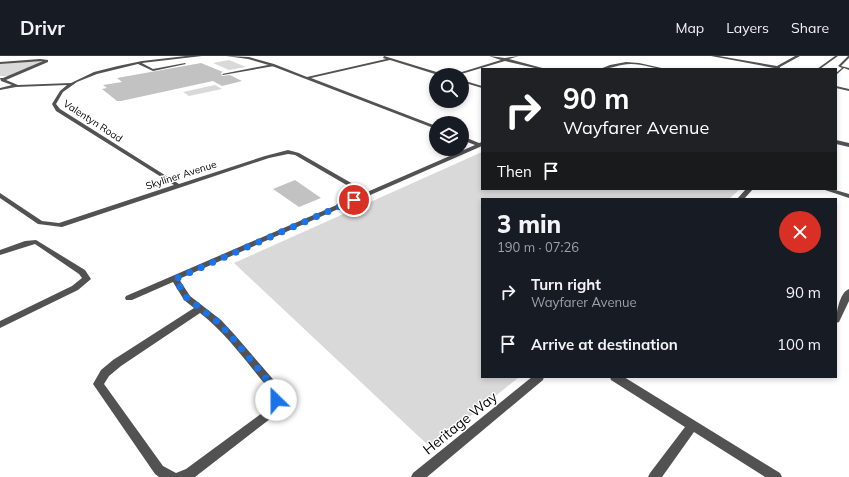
<!DOCTYPE html>
<meta charset="utf-8">
<style>
:root{--surface:#171b24;--page:#242831;--text:#f1f3f6;--muted:#9ea1a6;--line:#363941}
body{margin:0;font-family:Mulish,sans-serif;background:var(--page);color:var(--text);height:100vh;display:flex;flex-direction:column;font-size:15px;white-space:nowrap}
*{box-sizing:border-box;margin:0}
p{font-size:13px;color:var(--muted)}
.icon{flex:none;width:22px;height:22px;fill:none;stroke:currentColor;stroke-width:2;stroke-linecap:round;stroke-linejoin:round}
.map{position:relative;flex:1;overflow:hidden}
.sheet{position:absolute;left:481px;top:142px;width:356px;height:180px;display:flex;flex-direction:column;background:var(--surface);border-radius:0px;box-shadow:0 2px 6px #0003}
.sheet>*{flex:none}
.banner{position:absolute;left:481px;top:12px;width:356px;height:122px;border-radius:0px;box-shadow:0 2px 6px #0003;background:#202124;color:#fff;overflow:hidden}
.fabs{position:absolute;left:429px;top:12px;display:grid;gap:8px}
.fabs a{display:grid;place-items:center;width:40px;height:40px;border-radius:50%;background:var(--surface);box-shadow:0 2px 6px #0003;font-size:20px}
.pin{position:absolute;display:grid;place-items:center;width:34px;height:34px;color:#fff;margin:-17px;border:2px solid #fff;border-radius:50%;box-shadow:0 1px 4px #0007}
.me{position:absolute;width:44px;margin:-22px;rotate:337deg;stroke-linejoin:round;filter:drop-shadow(0 0 3px #0008)}
.turn{display:flex;align-items:center;gap:14px;height:84px;padding:0 16px;font-size:18px}
.turn .icon{width:52px;height:52px;stroke-width:2.5}
.turn b{display:block;font-size:28px;line-height:34px}
.then{display:flex;align-items:center;height:38px;padding:0 16px;background:#0003;gap:8px;font-size:15px}
.round{display:grid;place-items:center;flex:none;width:42px;height:42px;border-radius:21px;background:var(--page)}
.headline{display:flex;align-items:center;justify-content:space-between;height:68px;padding:0 16px}
h1{font-size:24px;font-weight:800;line-height:30px}
ul{padding:0;list-style:none}
li{display:flex;align-items:center;gap:12px;height:52px;padding:0 16px}
li div{flex:1}
li b{display:block;font-size:15px}
li em{font-style:normal}
header{display:flex;align-items:center;gap:24px;box-sizing:border-box;height:56px;padding:0 20px;background:var(--surface);border-bottom:1px solid var(--line)}
header strong{font-size:19px}
nav{display:flex;gap:22px;margin-inline-start:auto;font-size:14px}
.map>svg:first-child{display:block}
.green{fill:#d9d9d9}
.building{fill:#c2c2c2}
.lines{fill:none;stroke-linecap:round;stroke-linejoin:round}
.lane{fill:#525252;fill-rule:evenodd}
.street{fill:#525252;fill-rule:evenodd}
.route{stroke:#1a73e8;stroke-width:7;stroke-dasharray:0 12.6}
.labels{text-anchor:middle;dominant-baseline:central;stroke-width:3;stroke-linejoin:round;paint-order:stroke}
.far-street-label{font-size:10px;fill:#000;stroke:#fff}
.near-street-label{font-size:14px;fill:#000;stroke:#fff}
</style>
<header>
<strong>Drivr</strong>
<nav><a>Map</a><a>Layers</a><a>Share</a></nav>
</header>
<div class="map">
<svg width="849" height="421" viewBox="0 0 849 421">
<rect width="100%" height="100%" fill="#fff"/>
<g class="green">
<polygon points="229,4 246,11 229,14 213,7"/>
<polygon points="44,5 9,20 0,20 0,7"/>
<polygon points="215,29 222,33 189,40 183,36"/>
<polygon points="482,96 482,133 740,133 729,143 482,143 482,321 519,321 431,392 234,207"/>
</g>
<g class="building">
<polygon points="201,7 223,16 221,17 222,20 230,19 242,25 222,30 213,25 121,45 117,45 102,33 107,32 103,29 122,26 117,22"/>
<polygon points="295,124 321,142 299,151 273,133"/>
</g>
<g class="lines">
<g class="lane">
<polygon points="835,0 838,0 820,13 817,13"/>
<polygon points="848,0 849,0 849,2 841,10 849,12 849,14 844,12 836,19 836,17 842,12 838,10"/>
<polygon points="138,6 140,6 153,13 185,7 186,8 153,15 138,8"/>
<polygon points="273,8 274,10 223,19 222,18"/>
</g>
<g class="street">
<path d="M 186,0 L 202,0 L 142,7 L 97,18 L 77,26 L 63,36 L 56,48 L 60,53 L 179,128 L 265,100 L 288,94 L 299,97 L 367,136 L 475,89 L 462,84 L 462,80 L 479,87 L 482,86 L 482,90 L 179,223 L 190,240 L 221,264 L 234,278 L 278,329 L 281,344 L 270,363 L 195,421 L 159,421 L 155,418 L 93,328 L 101,314 L 113,304 L 194,252 L 184,244 L 173,226 L 132,244 L 126,244 L 125,242 L 126,240 L 362,138 L 295,99 L 288,98 L 269,102 L 62,171 L 38,168 L 0,142 L 0,137 L 42,165 L 59,167 L 174,129 L 56,55 L 52,48 L 60,35 L 67,29 L 16,31 L 0,34 L 0,32 L 12,29 L 1,25 L 0,22 L 3,22 L 43,5 L 0,8 L 0,6 L 40,3 L 48,4 L 48,6 L 6,24 L 18,29 L 71,27 L 94,16 L 118,10 L 142,5 ZM 200,257 C 227,278 247,307 269,333 L 270,343 L 262,357 L 186,413 L 176,417 L 163,410 L 104,328 L 109,320 L 121,310 Z"/>
<polygon points="226,0 249,1 274,8 307,21 386,3 383,2 384,0 443,18 438,19 390,4 311,22 436,70 436,73 272,10 248,3"/>
<polygon points="489,0 505,2 519,0 509,3 546,13 539,13 505,5 458,19 452,19 501,4"/>
<polygon points="711,0 719,0 777,10 795,0 800,0 780,11 780,13 773,13 774,12"/>
<path d="M 626,6 L 639,7 L 666,13 C 654,13 643,8 631,8 C 620,8 611,13 600,13 L 610,9 Z"/>
<polygon points="462,24 482,30 482,32 462,26"/>
<polygon points="836,30 849,33 849,35 836,32"/>
<polygon points="836,84 849,87 849,91 836,88"/>
<polygon points="746,133 753,133 744,143 737,143"/>
<polygon points="822,133 832,133 849,138 849,142"/>
<polygon points="36,184 85,214 91,223 78,234 0,272 0,265 72,230 82,222 79,218 35,188 0,199 0,194 25,185"/>
<path d="M 849,233 L 849,245 L 839,266 L 836,267 C 836,258 839,237 849,233 Z"/>
<polygon points="532,321 544,321 543,324 427,421 411,421 413,417"/>
<polygon points="610,321 624,321 780,417 782,421 765,421 694,376 662,421 648,421 650,417 685,371 611,324"/>
</g>
</g>
<g class="lines">
<polyline class="route" points="276,344 274,332 231,280 218,266 187,242 175,223 354,144"/>
</g>
<g class="labels">
<g class="far-street-label">
<text transform="translate(93 65) rotate(33)">Valentyn Road</text>
<text transform="translate(181 119) rotate(-18)">Skyliner Avenue</text>
</g>
<g class="near-street-label">
<text transform="translate(460 367) rotate(-39)">Heritage Way</text>
</g>
</g>
</svg>
<div class="fabs">
<a><svg class="icon" aria-label="search" viewBox="0 0 24 24"><circle cx="10" cy="10" r="6"/><path d="M15 15l6 6"/></svg></a>
<a><svg class="icon" aria-label="layers" viewBox="0 0 24 24"><path d="M12 4l9 5-9 5-9-5zM3 14l9 5 9-5"/></svg></a>
</div>
<div class="pin" style="left:354px;top:144px;background:#d93025"><svg class="icon" aria-label="arrive" viewBox="0 0 24 24"><path d="M6 21V4h12l-3 4 3 4H6"/></svg></div>
<svg class="me" style="left:276px;top:344px" viewBox="-20 -20 40 40"><circle r="19" fill="#fff"/><path d="M0-13L10 11 0 6-10 11z" fill="#1a73e8"/></svg>
<div class="banner">
<div class="turn"><svg class="icon" aria-label="right" viewBox="0 0 24 24"><path d="M7 20v-9h11M14 6l5 5-5 5"/></svg><div><b>90 m</b>Wayfarer Avenue</div></div>
<div class="then">Then<svg class="icon" aria-label="arrive" viewBox="0 0 24 24"><path d="M6 21V4h12l-3 4 3 4H6"/></svg></div>
</div>
<section class="sheet">
<div class="headline"><div><h1>3 min</h1><p>190 m · 07:26</p></div><a class="round" style="background:#d93025;color:#fff"><svg class="icon" aria-label="close" viewBox="0 0 24 24"><path d="M6 6l12 12M18 6L6 18"/></svg></a></div>
<ul>
<li><svg class="icon" aria-label="right" viewBox="0 0 24 24"><path d="M7 20v-9h11M14 6l5 5-5 5"/></svg><div><b>Turn right</b><p>Wayfarer Avenue</p></div><em>90 m</em></li>
<li><svg class="icon" aria-label="arrive" viewBox="0 0 24 24"><path d="M6 21V4h12l-3 4 3 4H6"/></svg><div><b>Arrive at destination</b></div><em>100 m</em></li>
</ul>
</section>
</div>
